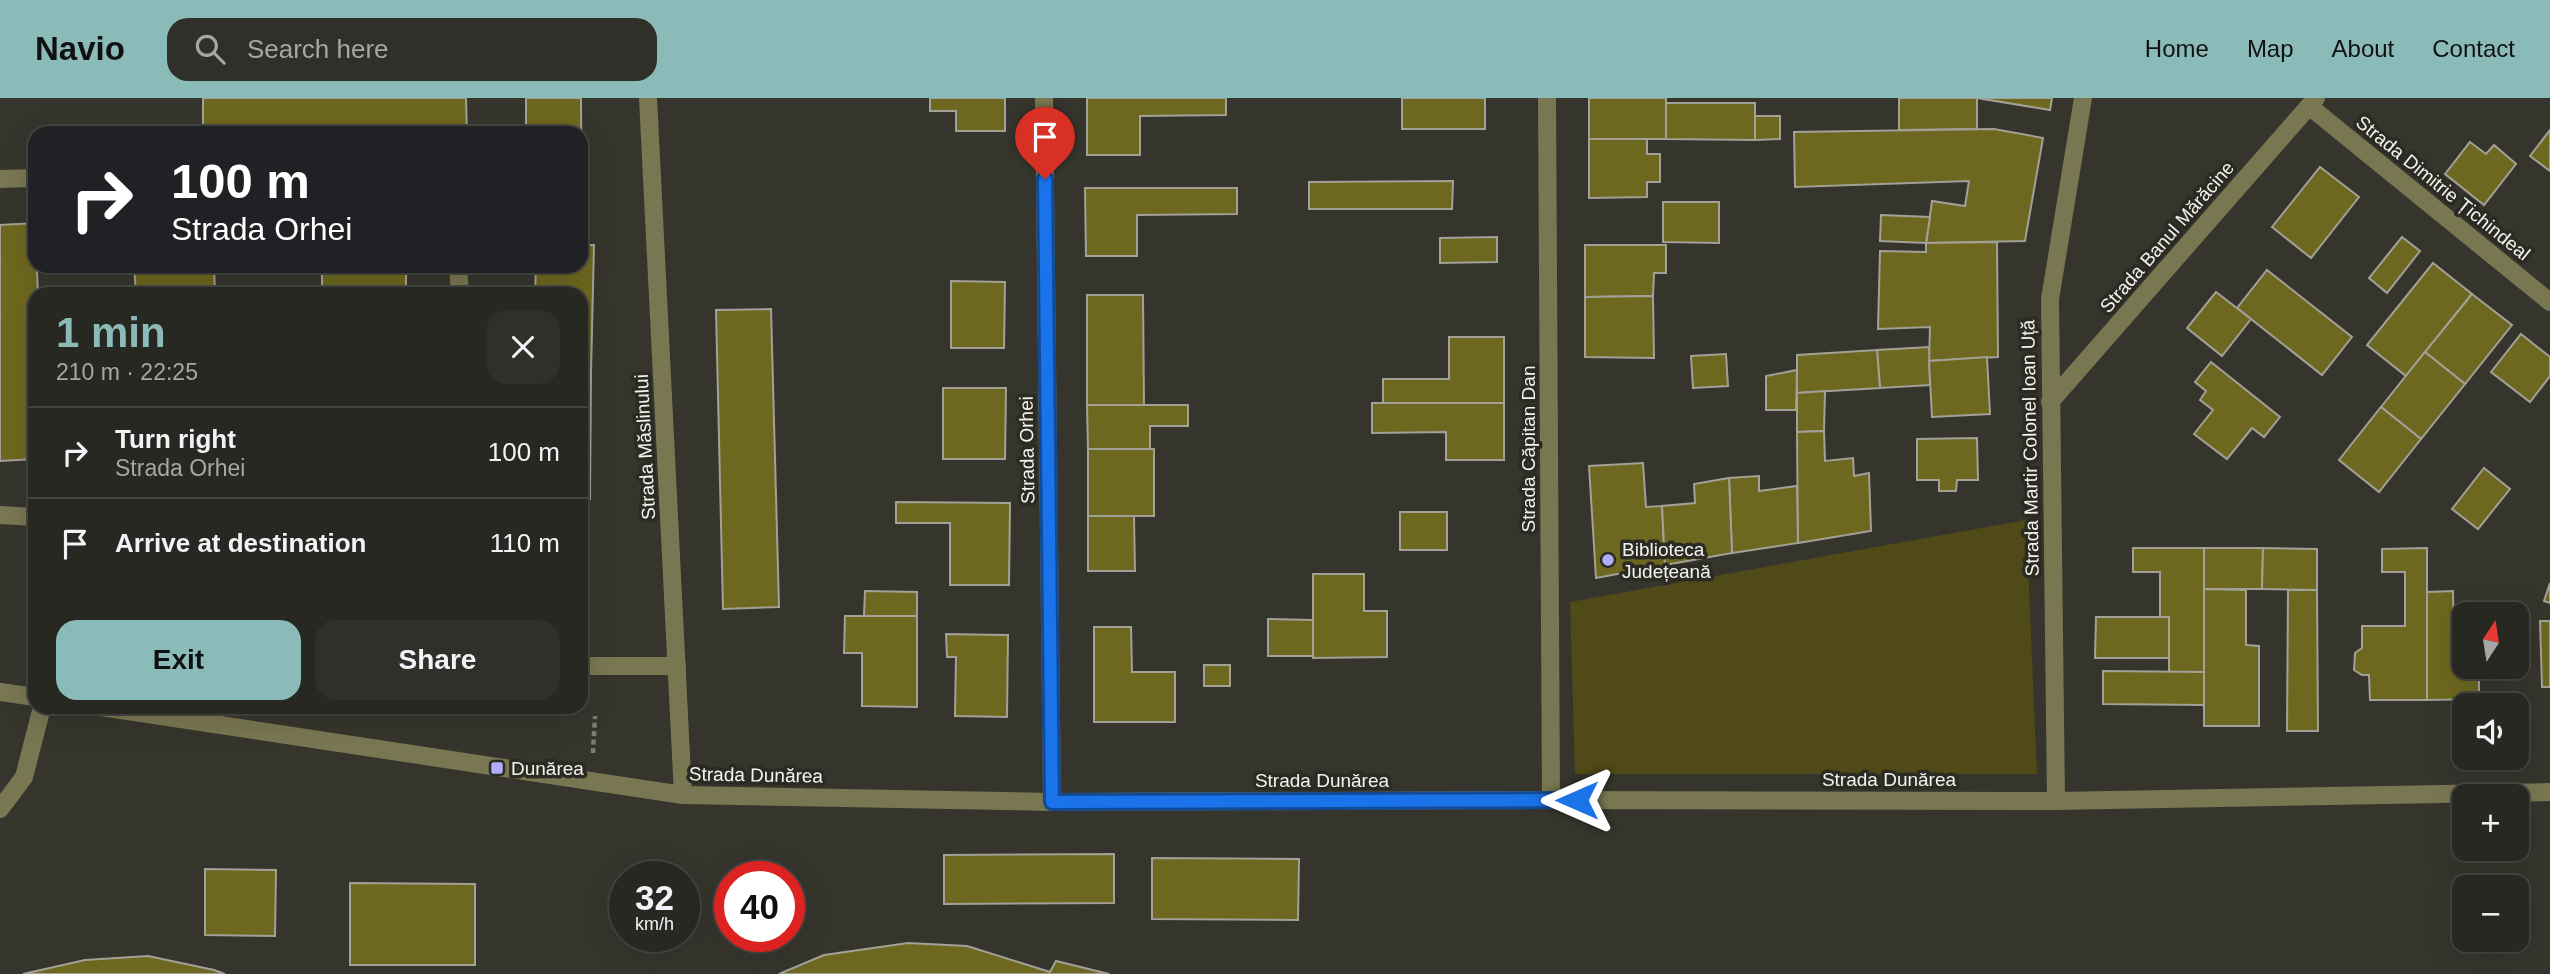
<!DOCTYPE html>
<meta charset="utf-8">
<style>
:root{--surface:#282822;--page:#30302a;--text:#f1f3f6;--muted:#a5a6a5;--line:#444440;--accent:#8bbbb9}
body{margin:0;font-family:Arial,sans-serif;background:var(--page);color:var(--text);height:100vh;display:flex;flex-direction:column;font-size:26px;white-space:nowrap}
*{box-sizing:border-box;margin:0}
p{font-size:23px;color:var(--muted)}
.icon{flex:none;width:38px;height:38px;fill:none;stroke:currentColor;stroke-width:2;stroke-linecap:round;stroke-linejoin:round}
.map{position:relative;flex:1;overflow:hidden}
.drawer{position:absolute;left:28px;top:189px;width:560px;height:427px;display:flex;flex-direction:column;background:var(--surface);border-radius:21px;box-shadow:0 7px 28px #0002,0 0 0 2px var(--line)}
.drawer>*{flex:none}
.guide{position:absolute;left:28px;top:28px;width:560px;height:147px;border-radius:21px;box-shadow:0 7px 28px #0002,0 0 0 2px var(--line);background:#202124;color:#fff;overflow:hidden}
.needle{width:46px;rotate:12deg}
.controls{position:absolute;left:2452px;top:504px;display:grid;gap:14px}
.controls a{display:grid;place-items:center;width:77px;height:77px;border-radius:14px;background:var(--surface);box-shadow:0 7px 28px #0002,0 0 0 2px var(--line);font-size:35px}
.speed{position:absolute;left:609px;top:763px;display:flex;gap:14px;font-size:35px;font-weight:700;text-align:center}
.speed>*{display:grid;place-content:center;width:91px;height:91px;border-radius:50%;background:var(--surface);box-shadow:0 7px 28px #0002,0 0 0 2px var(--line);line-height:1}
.speed small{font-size:18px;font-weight:400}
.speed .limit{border:10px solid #d22;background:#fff;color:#111}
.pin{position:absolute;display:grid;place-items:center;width:60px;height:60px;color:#fff;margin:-72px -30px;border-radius:50% 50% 50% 0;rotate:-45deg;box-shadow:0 0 7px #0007}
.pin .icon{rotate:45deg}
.me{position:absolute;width:77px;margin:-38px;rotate:270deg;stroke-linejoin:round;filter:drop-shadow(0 0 5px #0008)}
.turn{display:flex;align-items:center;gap:24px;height:147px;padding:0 28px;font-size:32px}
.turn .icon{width:91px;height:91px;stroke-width:2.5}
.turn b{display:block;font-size:49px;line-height:60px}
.round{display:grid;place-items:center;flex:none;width:74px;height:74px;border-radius:21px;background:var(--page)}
.overview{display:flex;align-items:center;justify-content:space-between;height:119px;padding:0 28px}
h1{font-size:42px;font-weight:600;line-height:52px;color:var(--accent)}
.button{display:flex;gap:14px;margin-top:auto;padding:14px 28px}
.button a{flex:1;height:80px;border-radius:21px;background:var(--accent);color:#111;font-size:28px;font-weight:600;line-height:80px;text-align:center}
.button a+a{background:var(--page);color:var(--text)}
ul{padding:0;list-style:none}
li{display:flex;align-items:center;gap:21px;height:91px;padding:0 28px;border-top:2px solid var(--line)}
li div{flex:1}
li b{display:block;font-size:26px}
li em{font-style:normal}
header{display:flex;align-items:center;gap:42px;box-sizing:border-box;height:98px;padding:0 35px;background:var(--accent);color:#111}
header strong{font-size:33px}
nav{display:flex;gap:38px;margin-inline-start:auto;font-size:24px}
.search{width:490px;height:63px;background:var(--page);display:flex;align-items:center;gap:18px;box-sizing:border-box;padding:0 24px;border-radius:21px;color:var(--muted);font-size:26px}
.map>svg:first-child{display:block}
.green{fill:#4f4a17}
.building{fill:#6d671f;stroke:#a2a197;stroke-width:2}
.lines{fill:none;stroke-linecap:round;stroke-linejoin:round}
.path{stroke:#7c7b74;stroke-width:4.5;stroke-dasharray:5 3.5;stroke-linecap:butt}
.service{stroke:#797652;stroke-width:18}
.minor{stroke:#797652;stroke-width:18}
.tertiary{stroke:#797652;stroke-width:18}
.route-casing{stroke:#114b97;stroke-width:18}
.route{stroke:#1a73e8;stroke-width:12}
.poi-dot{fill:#afaefa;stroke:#2c2b23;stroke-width:2.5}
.labels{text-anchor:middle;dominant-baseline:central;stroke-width:7;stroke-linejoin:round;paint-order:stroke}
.street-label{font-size:19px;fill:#f3f3ed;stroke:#2c2b23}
.poi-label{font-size:19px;fill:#f3f3ed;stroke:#2c2b23;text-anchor:start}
</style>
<header>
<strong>Navio</strong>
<div class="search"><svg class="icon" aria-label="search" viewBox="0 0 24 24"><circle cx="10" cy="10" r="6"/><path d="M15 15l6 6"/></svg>Search here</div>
<nav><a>Home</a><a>Map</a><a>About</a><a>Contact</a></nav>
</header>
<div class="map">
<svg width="2550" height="876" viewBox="0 0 2550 876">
<rect width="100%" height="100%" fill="#36352d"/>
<polygon class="green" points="2026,422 2037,676 1575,676 1570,504"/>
<g class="building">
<polygon points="203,0 466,0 467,35 203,35"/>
<polygon points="526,0 581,0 582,147 581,35 526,35"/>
<polygon points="930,0 1005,0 1005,33 956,33 956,13 930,13"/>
<polygon points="1087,0 1226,0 1226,17 1140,18 1140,57 1087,57"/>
<rect x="1402" y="0" width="83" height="31"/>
<rect x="1589" y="0" width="77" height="41"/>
<polygon points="1899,0 1977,0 1977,31 1899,32"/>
<polygon points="1977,0 2052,0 2050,12"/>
<polygon points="1666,5 1755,5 1755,42 1666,41"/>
<polygon points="1755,18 1780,18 1780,41 1755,42"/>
<polygon points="1994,31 2043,40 2025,143 1926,145 1932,103 1965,108 1969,83 1795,89 1794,34"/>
<polygon points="2550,32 2550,73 2530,58"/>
<polygon points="1589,41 1647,41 1647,56 1660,56 1660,84 1647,84 1647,99 1589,100"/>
<polygon points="2470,44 2486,56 2494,47 2516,66 2484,107 2445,76"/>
<polygon points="2320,69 2359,99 2311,160 2272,129"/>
<polygon points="1453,83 1452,111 1309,111 1309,84"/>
<polygon points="1085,90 1237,90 1237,116 1137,117 1137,158 1086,158"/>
<polygon points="1663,104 1719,104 1719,145 1663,144"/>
<polygon points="1881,117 1930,119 1926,145 1880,143"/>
<polygon points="35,125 38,196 35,196 35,361 0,363 0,127"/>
<polygon points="1497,139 1497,164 1440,165 1440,140"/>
<polygon points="2402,139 2420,153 2387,195 2369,180"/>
<polygon points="1997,144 1998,259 1929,263 1930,229 1878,231 1880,153 1926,154 1926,145"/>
<polygon points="581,147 594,147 591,275 581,275 581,196 535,196 536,168 581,168"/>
<polygon points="1585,147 1666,147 1666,175 1654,175 1653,198 1585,199"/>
<polygon points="2433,165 2472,196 2406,278 2367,247"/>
<polygon points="134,168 214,168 215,196 136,196"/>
<rect x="322" y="168" width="84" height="28"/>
<polygon points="2267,172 2352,239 2322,277 2237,210"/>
<polygon points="951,183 1005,184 1004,250 951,250"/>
<polygon points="2216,194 2251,221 2222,258 2187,230"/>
<polygon points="2472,196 2512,227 2465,286 2425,254"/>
<polygon points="1087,197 1143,197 1144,308 1087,307"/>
<polygon points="1653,198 1654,260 1585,259 1585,199"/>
<polygon points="771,211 779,509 723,511 716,212"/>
<polygon points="2521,236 2550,259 2550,278 2530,304 2491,274"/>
<polygon points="1449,239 1504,239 1504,305 1383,305 1383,281 1449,281"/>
<polygon points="1929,249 1930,287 1880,290 1877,252"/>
<polygon points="1877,252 1880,290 1797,295 1797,257"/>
<polygon points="2425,254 2465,286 2421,341 2381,309"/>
<polygon points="1726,256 1728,288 1693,290 1691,258"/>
<polygon points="1987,259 1990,316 1932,319 1929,263"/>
<polygon points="2211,264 2280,319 2264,339 2252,330 2227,361 2194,336 2213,312 2200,302 2206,293 2195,284"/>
<polygon points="1797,272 1796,312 1766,312 1766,278"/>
<polygon points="581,275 591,275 590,401 581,401"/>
<polygon points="943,290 1006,290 1005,361 943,361"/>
<polygon points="1825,293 1824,333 1797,334 1797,295"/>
<polygon points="1372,305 1504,305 1504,362 1446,362 1446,334 1372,335"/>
<polygon points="1087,307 1188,307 1188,328 1150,328 1150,351 1088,351"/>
<polygon points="2381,309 2421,341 2379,394 2339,362"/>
<polygon points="1824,333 1825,363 1853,360 1854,378 1869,375 1871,433 1798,445 1797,334"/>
<polygon points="1977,340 1978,382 1957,382 1956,393 1939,393 1939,382 1917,382 1917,341"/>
<rect x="1088" y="351" width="66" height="67"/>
<polygon points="1643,365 1646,409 1662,408 1665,467 1596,480 1589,368"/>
<polygon points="2484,370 2510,391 2478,431 2452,411"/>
<polygon points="1759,378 1759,393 1797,388 1798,445 1732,455 1729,380"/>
<polygon points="1729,380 1732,455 1665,467 1662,408 1695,405 1694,386"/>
<polygon points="581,401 585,401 583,487 581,487"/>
<polygon points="896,404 1010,405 1009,487 950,487 950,425 896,425"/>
<rect x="1400" y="414" width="47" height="38"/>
<polygon points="1088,418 1134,418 1135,473 1088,473"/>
<polygon points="2133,450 2204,450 2204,574 2169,574 2169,519 2160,519 2160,474 2133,474"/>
<polygon points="2204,450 2263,450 2262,491 2204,491"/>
<polygon points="2263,450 2317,451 2317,492 2262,491"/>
<polygon points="2427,450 2427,602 2370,602 2369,577 2362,577 2354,572 2355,555 2362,550 2362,528 2405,528 2405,474 2382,474 2382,451"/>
<polygon points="1313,476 1364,476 1364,513 1387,513 1387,559 1313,560"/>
<polygon points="2550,485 2550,505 2544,503"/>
<polygon points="2204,491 2246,492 2246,547 2259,548 2259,628 2204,628"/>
<polygon points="2288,492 2317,492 2318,633 2287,633"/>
<polygon points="865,493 917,494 917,518 864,518"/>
<polygon points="2453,493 2454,550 2464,550 2464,569 2479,569 2479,601 2427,602 2427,494"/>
<polygon points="845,518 917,518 917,609 862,608 862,555 844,555"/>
<polygon points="2096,519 2169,519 2169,560 2095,560"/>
<polygon points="1268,521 1313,522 1313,558 1268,558"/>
<polygon points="2540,523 2550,523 2550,589 2542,589"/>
<polygon points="1094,529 1131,529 1132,574 1175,574 1175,624 1094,624"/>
<polygon points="946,536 1008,537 1007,619 955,618 956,559 947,559"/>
<rect x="1204" y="567" width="26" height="21"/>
<polygon points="2103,573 2204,574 2204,607 2103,606"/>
<polygon points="1114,756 1114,805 944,806 944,757"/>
<polygon points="1152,760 1299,761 1298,822 1152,821"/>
<polygon points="205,771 276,772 275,838 205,837"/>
<polygon points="350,785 475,786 475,867 350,867"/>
<polygon points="908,845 967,848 1050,874 1056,863 1109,876 779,876 824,857"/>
<polygon points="148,858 214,872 225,876 23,876 85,862"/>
</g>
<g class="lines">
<g class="path">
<polyline points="326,610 326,609"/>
<polyline points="593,655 595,618"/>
</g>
<g class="service">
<polyline points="0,81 35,80"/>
<polyline points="458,168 460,196"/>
<polyline points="0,417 35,419"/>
<polyline points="581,568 677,568"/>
<polyline points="0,711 24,679 42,609"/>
</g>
<g class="minor">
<polyline points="648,0 683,697"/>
<polyline points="1044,0 1052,704"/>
<polyline points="1547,0 1551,702"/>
<polyline points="2309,8 2550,204"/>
<polyline points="2050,304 2316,0"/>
<polyline points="2056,703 2050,201 2083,0"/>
</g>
<g class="tertiary">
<polyline points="0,594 35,599"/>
<polyline points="101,609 683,697 1052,704 1551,702 2056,703 2550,694"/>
</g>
</g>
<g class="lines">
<defs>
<polyline id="route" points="1045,81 1052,704 1577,702"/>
</defs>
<use href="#route" class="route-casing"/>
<use href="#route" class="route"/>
</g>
<g class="poi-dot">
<circle cx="1608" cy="462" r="7"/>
<rect x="490" y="663" width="14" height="14" rx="3.5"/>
</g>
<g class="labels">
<g class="street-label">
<text transform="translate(2443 90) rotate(39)">Strada Dimitrie Țichindeal</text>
<text transform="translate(2167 139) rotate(-49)">Strada Banul Mărăcine</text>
<text transform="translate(645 349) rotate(-93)">Strada Măslinului</text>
<text transform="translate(2030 350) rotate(-91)">Strada Martir Colonel Ioan Uță</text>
<text transform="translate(1528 351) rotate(-90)">Strada Căpitan Dan</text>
<text transform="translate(1027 352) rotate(-91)">Strada Orhei</text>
<text transform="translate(756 677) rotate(1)">Strada Dunărea</text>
<text x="1889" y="681">Strada Dunărea</text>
<text x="1322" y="682">Strada Dunărea</text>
</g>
<g class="poi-label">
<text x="1622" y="451">Biblioteca<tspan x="1622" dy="22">Județeană</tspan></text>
<text x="511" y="670">Dunărea</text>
</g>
</g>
</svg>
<div class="controls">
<a><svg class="needle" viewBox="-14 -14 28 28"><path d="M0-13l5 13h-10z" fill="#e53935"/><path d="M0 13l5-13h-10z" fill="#a5a6a5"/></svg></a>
<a><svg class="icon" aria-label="sound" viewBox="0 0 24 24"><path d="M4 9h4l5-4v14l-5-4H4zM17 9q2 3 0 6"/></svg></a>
<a>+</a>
<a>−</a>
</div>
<div class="speed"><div>32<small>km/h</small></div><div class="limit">40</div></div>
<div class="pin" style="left:1045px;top:81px;background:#d93025"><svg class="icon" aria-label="arrive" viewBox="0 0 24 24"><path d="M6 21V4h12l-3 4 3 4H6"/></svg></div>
<svg class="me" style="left:1577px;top:702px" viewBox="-20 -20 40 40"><path d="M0-17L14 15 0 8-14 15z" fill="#1a73e8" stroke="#fff" stroke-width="4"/></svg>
<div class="guide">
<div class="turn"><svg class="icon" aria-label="right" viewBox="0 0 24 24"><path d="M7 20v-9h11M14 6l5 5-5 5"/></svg><div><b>100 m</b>Strada Orhei</div></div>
</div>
<section class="drawer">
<div class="overview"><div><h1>1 min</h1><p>210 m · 22:25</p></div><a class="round"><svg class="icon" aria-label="close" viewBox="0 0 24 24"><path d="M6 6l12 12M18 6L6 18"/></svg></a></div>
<ul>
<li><svg class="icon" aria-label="right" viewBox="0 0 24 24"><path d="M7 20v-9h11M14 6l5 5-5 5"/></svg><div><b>Turn right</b><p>Strada Orhei</p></div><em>100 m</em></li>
<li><svg class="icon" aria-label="arrive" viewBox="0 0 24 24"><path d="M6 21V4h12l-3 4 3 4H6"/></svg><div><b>Arrive at destination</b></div><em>110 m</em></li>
</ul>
<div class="button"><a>Exit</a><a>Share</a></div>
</section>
</div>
